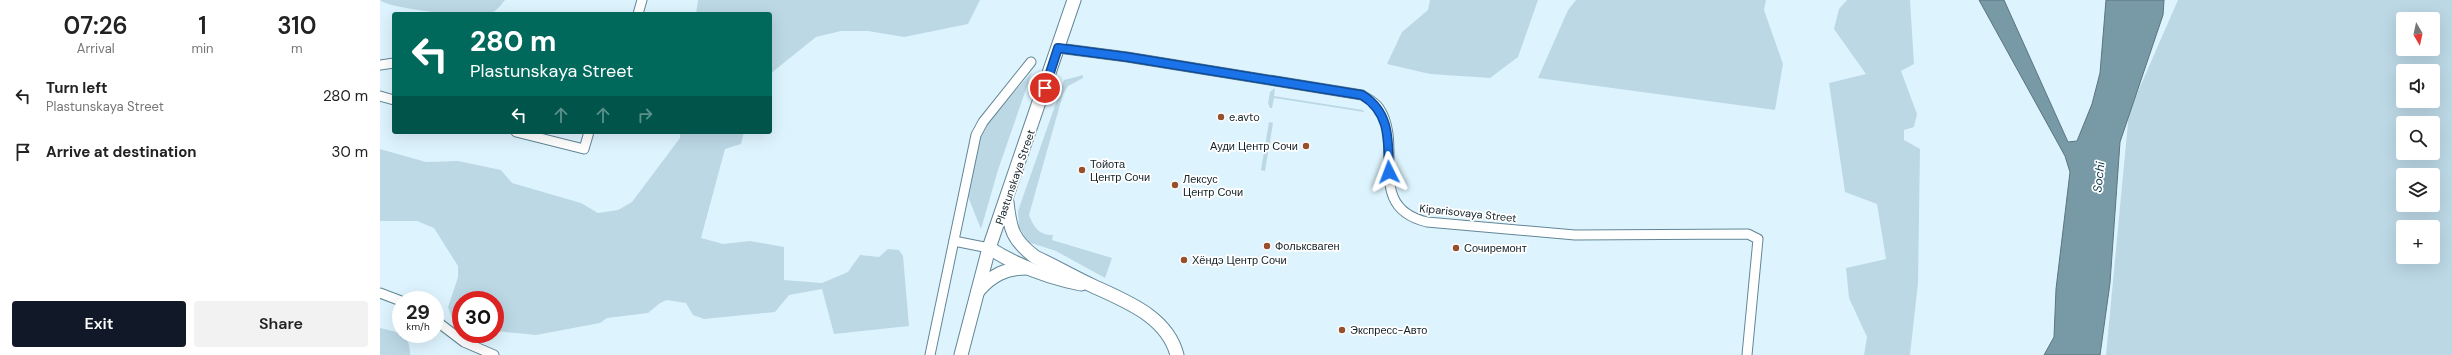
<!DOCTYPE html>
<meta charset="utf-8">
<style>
:root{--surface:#fff;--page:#f2f2f2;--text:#222;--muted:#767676;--accent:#111827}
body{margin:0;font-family:"DM Sans",sans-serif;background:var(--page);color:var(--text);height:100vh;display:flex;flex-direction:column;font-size:15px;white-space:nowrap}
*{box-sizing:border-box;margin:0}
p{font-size:13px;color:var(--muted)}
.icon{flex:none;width:22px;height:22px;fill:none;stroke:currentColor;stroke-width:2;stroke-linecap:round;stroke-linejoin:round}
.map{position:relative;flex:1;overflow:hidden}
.panel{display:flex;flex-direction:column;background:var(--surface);width:380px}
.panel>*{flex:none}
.hud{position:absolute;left:12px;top:12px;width:380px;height:122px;border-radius:4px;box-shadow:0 4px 16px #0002;background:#00695c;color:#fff;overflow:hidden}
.needle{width:26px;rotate:171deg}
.buttons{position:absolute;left:2016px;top:12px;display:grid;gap:8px}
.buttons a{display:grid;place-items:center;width:44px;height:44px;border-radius:4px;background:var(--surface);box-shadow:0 4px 16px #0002;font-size:20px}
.speed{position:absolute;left:12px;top:291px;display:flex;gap:8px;font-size:20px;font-weight:700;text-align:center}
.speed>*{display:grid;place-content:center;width:52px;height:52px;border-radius:50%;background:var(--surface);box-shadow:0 4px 16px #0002;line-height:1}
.speed small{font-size:10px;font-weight:400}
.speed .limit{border:6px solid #d22;background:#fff;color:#111}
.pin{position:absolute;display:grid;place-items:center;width:34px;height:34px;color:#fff;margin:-17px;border:2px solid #fff;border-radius:50%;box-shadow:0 1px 4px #0007}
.me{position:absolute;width:44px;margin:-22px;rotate:357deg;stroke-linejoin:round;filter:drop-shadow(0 0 3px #0008)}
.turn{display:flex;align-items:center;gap:14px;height:84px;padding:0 12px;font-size:18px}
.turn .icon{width:52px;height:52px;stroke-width:2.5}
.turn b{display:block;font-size:28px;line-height:34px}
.lanes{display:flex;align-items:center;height:38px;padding:0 12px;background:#0003;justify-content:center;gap:20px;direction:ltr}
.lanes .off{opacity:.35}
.eta{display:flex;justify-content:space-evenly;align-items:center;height:68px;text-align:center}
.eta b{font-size:24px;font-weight:600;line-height:28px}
.button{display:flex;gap:8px;margin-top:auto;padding:8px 12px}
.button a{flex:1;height:46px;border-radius:4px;background:var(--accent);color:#fff;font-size:16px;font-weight:600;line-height:46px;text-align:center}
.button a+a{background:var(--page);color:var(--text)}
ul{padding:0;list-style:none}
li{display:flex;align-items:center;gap:12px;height:56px;padding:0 12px}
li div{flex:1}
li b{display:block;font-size:15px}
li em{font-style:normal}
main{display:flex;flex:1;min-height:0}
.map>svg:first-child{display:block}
.green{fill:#bcd8e5;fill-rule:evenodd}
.water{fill:#7899a6;stroke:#5a7580}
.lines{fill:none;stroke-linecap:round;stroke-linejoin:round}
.street-casing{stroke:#628695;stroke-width:11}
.secondary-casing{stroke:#628695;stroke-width:15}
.street{stroke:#fff;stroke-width:9}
.secondary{stroke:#fff;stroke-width:13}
.route-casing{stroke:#114b97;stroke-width:10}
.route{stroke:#1a73e8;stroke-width:7}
.poi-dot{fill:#97502b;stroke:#fff;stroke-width:1.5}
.labels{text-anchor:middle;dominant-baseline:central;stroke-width:3.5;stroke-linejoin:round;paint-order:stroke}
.poi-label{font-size:11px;fill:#142228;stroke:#fff;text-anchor:start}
.street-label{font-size:11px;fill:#142228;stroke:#fff}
.water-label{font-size:12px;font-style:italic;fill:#033546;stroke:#fff}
</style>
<main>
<section class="panel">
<div class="eta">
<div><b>07:26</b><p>Arrival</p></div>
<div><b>1</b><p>min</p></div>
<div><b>310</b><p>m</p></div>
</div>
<ul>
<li><svg class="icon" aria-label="left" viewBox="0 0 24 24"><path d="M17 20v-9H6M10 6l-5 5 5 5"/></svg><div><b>Turn left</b><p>Plastunskaya Street</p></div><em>280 m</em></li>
<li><svg class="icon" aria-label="arrive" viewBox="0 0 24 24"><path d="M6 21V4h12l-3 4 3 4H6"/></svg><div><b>Arrive at destination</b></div><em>30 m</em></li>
</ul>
<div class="button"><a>Exit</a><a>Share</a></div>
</section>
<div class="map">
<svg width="2072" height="355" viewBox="0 0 2072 355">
<rect width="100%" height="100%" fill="#ddf4fe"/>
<g class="green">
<path d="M 0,0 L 125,0 C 120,6 116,12 109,14 C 94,18 9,9 0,0 Z"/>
<polygon points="318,0 600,0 588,24 524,37 488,31 461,31 436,37 390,74 390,14 316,14"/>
<polygon points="1050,0 1158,0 1138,57 1110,78 1050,74 1007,64 1022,32 1048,10"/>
<polygon points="1196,0 1386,0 1384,10 1403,64 1395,110 1158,78 1188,10"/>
<polygon points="1467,0 1530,0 1534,64 1521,71 1537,114 1534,127 1524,130 1524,140 1540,149 1538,283 1530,355 1484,355 1487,337 1469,298 1466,268 1506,259 1497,204 1465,192 1449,83 1486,74 1454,29 1459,9"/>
<path d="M 1798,0 L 2072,0 L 2072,355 L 1726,355 L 1749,112 ZM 2023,19 L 2053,19 L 2053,49 L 2023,49 ZM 2023,71 L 2053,71 L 2053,101 L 2023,101 ZM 2023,123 L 2053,123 L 2053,153 L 2023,153 ZM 2023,175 L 2053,175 L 2053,205 L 2023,205 ZM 2023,227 L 2053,227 L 2053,257 L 2023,257 Z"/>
<polygon points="652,72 618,170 601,229 587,194 597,143 608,121"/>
<path d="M 703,75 L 703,78 L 688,86 L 683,94 L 649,215 C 654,227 658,235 673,235 L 672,240 L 732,258 L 725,278 L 676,251 L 648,242 L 639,227 L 638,211 L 684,80 Z"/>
<polygon points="895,88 894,96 983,110 984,112 894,98 892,108 890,108 888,103 890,92"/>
<polygon points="889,122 893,123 885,171 881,170"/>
<polygon points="300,132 364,132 361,144 345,149 321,238 343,244 370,241 404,247 404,280 442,283 468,272 480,255 499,257 508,249 519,250 523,256 529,326 454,334 442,289 409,295 395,312 324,319 313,315 306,303 287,300 280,303 268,313 227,318 220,323 156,335 115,331 115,300 81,300 81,325 73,321 68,307 78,277 78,266 54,228 37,221 0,221 0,149 46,162 78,161 121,170 132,183 201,203 218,213 238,210 252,202 300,138"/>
<path d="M 0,328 C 18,332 31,334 30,355 L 0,355 Z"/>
</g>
<polygon class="water" points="1599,0 1624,0 1688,142 1697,141 1712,104 1720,73 1726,0 1784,0 1783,15 1740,142 1730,283 1720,355 1664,355 1674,337 1676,289 1690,172 1685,156"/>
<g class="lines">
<defs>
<g id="street">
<polyline points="258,14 262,0"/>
<path d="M 678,48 L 747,57 L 982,95 C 988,99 995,102 999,108 C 1025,147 984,207 1047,222 L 1195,235 L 1368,234 L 1378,239 L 1367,355"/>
<polyline points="0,65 14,63"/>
<polyline points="0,96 14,100"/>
<polyline points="136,132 204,149 209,132"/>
<polyline points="574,241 609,248"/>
<polyline points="0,293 21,301"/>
<polyline points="55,320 84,342 114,355"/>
<polyline points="550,355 596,135 603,122 651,62"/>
</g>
<g id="secondary">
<path d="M 627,202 C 630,230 633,240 655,257 C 675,266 693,277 713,286 C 745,301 787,316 797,355"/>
<path d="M 609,248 C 636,265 670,278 701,284"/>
<path d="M 598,291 C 612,275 626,268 647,268"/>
<polyline points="581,355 609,248 694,0"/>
</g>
</defs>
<use href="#street" class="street-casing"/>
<use href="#secondary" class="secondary-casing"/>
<use href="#street" class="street"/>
<use href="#secondary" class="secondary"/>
</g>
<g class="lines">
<defs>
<path id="route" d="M 665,88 L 678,48 L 747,57 L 982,95 C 1011,113 1008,141 1009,172"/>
</defs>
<use href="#route" class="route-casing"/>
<use href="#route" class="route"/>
</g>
<g class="poi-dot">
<circle cx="841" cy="117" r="4"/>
<circle cx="926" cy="146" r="4"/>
<circle cx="702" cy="170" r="4"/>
<circle cx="795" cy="185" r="4"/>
<circle cx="887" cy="246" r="4"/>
<circle cx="1076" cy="248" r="4"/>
<circle cx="804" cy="260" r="4"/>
<circle cx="962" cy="330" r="4"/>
</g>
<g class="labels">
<g class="poi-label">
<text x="849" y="117">e.avto</text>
<text x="918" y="146" text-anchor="end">Ауди Центр Сочи</text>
<text x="710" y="164">Тойота<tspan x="710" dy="13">Центр Сочи</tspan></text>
<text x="803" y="179">Лексус<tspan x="803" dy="13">Центр Сочи</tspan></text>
<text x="895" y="246">Фольксваген</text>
<text x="1084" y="248">Сочиремонт</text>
<text x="812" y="260">Хёндэ Центр Сочи</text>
<text x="970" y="330">Экспресс-Авто</text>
</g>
<g class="street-label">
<text transform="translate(635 177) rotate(-71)">Plastunskaya Street</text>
<text transform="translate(1088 213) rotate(6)">Kiparisovaya Street</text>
</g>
<g class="water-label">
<text transform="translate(1719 177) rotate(-84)">Sochi</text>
</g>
</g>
</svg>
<div class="buttons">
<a><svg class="needle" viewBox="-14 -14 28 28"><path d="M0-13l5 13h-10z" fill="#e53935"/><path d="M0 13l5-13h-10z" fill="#767676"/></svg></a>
<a><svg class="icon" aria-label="sound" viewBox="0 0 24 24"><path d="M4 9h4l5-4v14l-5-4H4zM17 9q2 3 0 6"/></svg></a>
<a><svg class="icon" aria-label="search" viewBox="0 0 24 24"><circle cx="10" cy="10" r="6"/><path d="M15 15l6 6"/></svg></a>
<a><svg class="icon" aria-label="layers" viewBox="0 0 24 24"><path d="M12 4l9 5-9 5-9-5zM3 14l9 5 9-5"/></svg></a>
<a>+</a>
</div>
<div class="speed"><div>29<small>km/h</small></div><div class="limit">30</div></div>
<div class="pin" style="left:665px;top:88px;background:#d93025"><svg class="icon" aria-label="arrive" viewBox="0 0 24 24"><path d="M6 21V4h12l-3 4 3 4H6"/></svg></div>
<svg class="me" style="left:1009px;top:172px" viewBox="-20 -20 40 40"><path d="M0-17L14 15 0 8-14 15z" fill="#1a73e8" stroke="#fff" stroke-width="4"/></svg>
<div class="hud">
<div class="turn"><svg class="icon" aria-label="left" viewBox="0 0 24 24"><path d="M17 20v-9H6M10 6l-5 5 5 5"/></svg><div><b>280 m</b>Plastunskaya Street</div></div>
<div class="lanes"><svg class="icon" aria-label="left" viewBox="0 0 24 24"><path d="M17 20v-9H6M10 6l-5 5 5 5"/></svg><svg class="icon off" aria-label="ahead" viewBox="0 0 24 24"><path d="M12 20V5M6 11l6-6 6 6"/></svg><svg class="icon off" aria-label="ahead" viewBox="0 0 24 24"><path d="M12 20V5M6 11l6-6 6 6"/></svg><svg class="icon off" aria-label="right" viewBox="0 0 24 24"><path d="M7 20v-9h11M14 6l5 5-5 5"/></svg></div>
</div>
</div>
</main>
